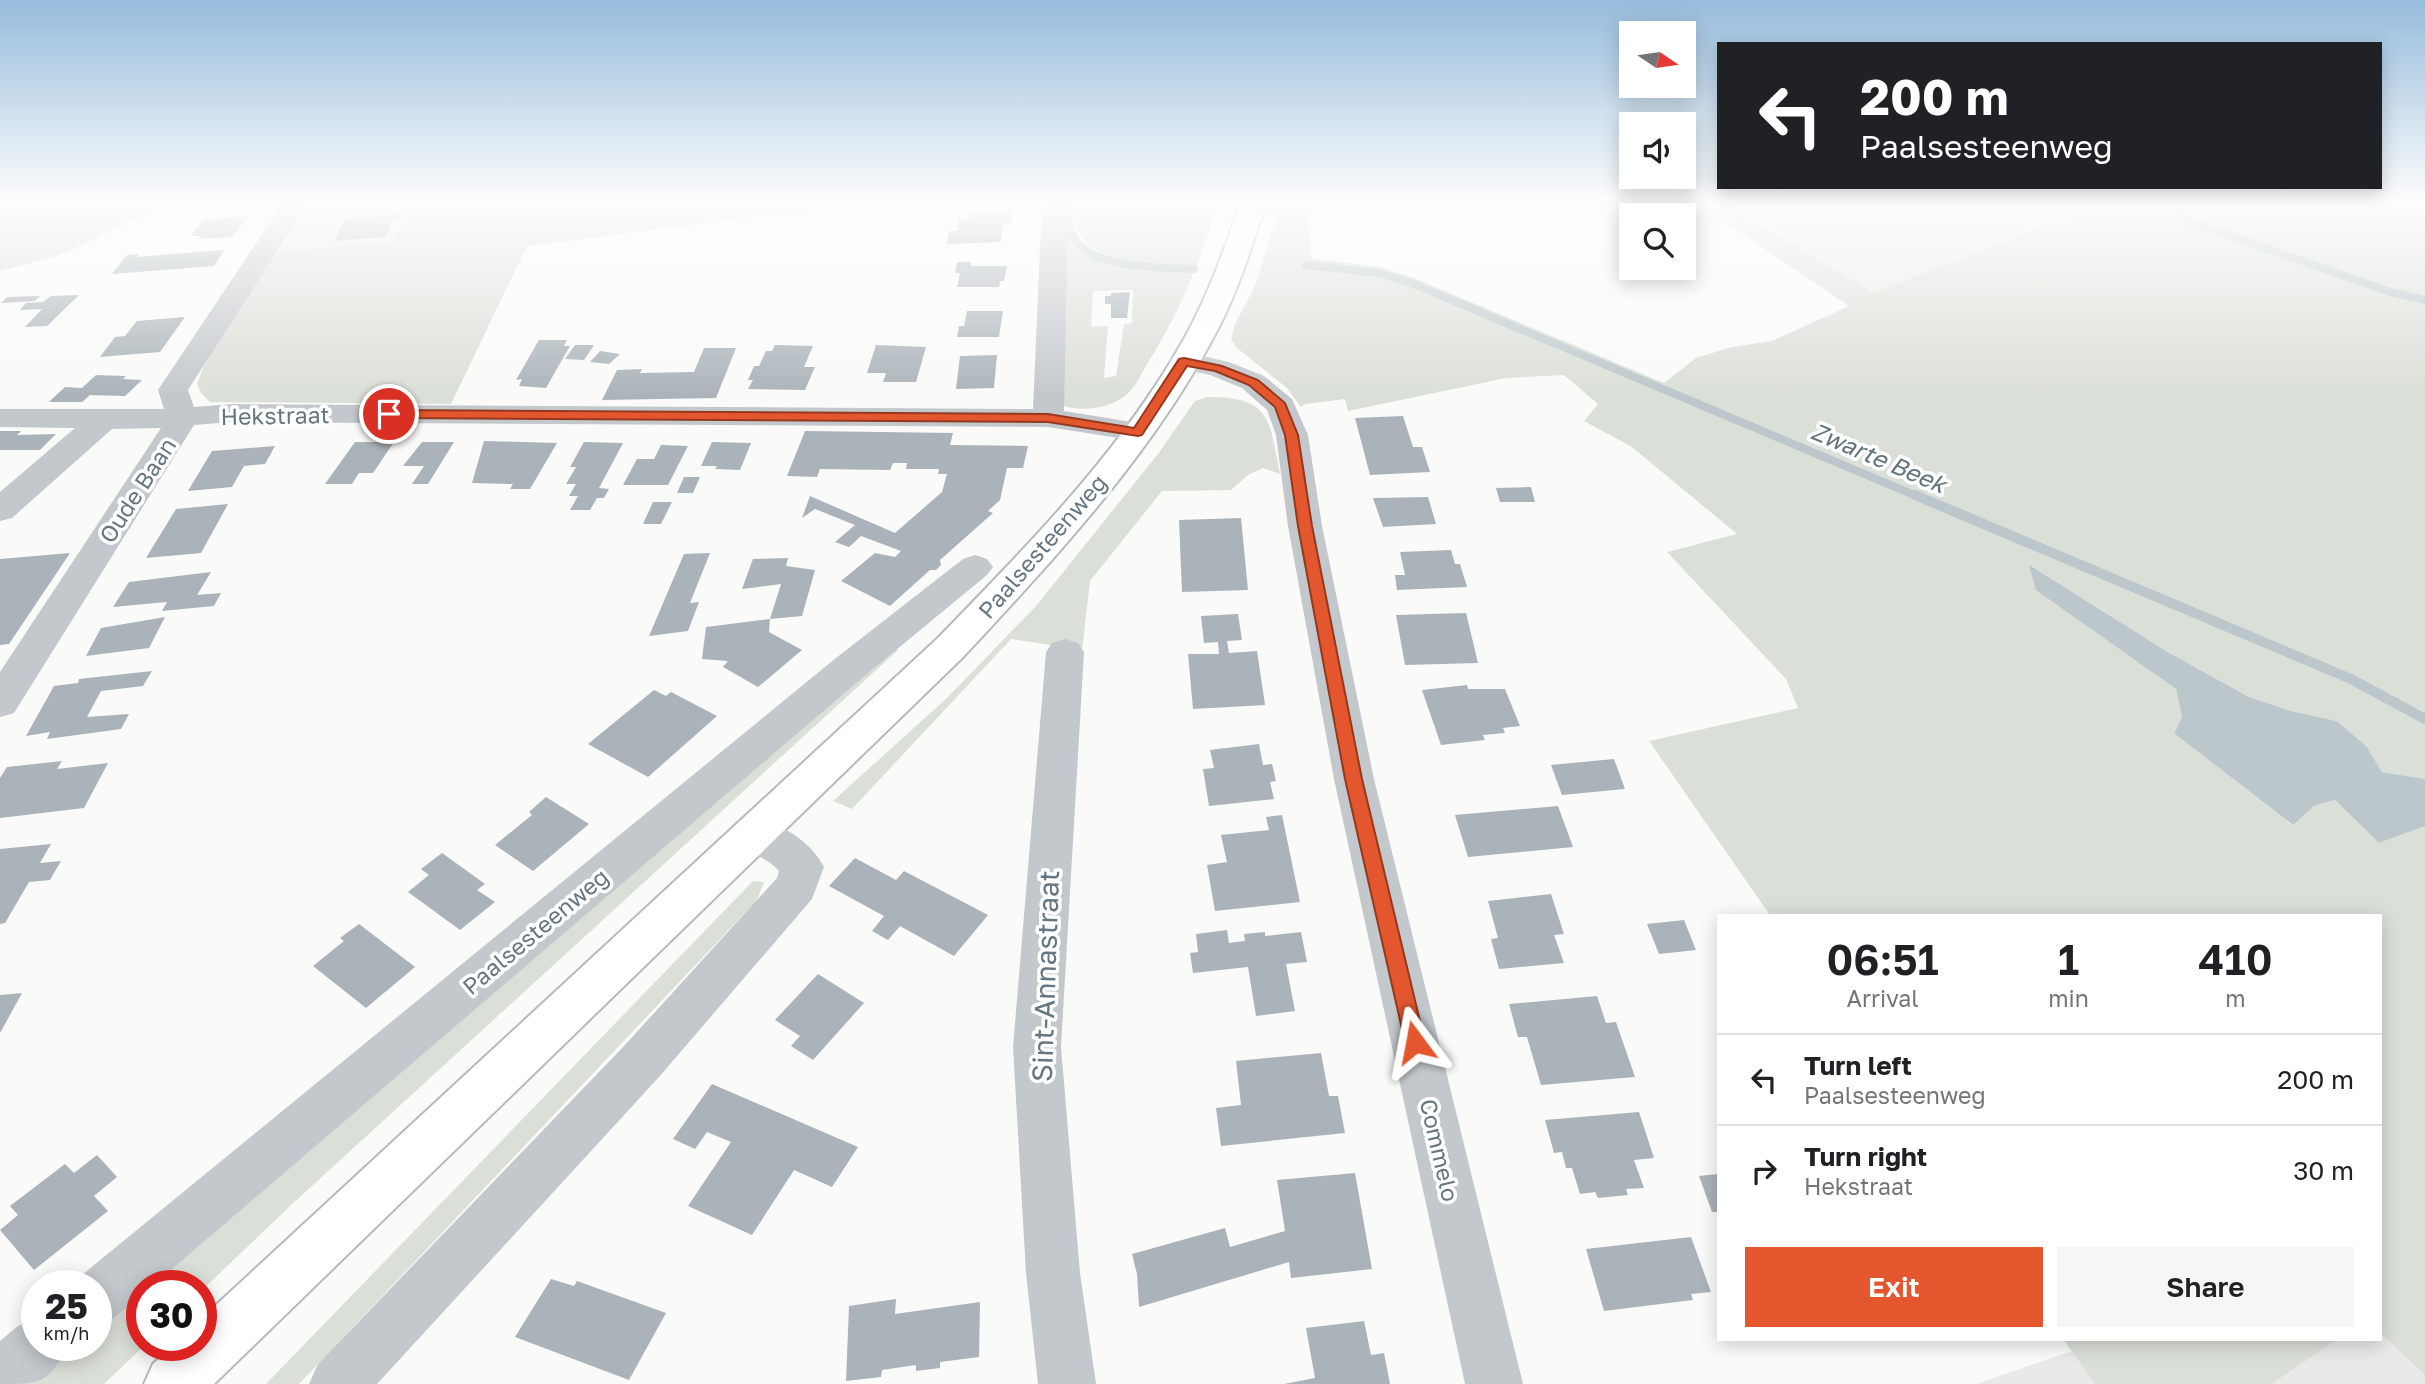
<!DOCTYPE html>
<style>
:root{--surface:#fff;--page:#f6f6f6;--text:#202124;--muted:#757577;--line:#e0e0e0;--accent:#e4572e}
body{margin:0;font-family:"Golos Text",sans-serif;background:var(--page);color:var(--text);height:100vh;display:flex;flex-direction:column;font-size:26px;white-space:nowrap}
*{box-sizing:border-box;margin:0}
p{font-size:23px;color:var(--muted)}
.icon{flex:none;width:38px;height:38px;fill:none;stroke:currentColor;stroke-width:2;stroke-linecap:round;stroke-linejoin:round}
.map{position:relative;flex:1;overflow:hidden}
.side{position:absolute;left:1717px;top:914px;width:665px;height:427px;display:flex;flex-direction:column;background:var(--surface);border-radius:0px;box-shadow:0 4px 18px #0003}
.side>*{flex:none}
.top-card{position:absolute;left:1717px;top:42px;width:665px;height:147px;border-radius:0px;box-shadow:0 4px 18px #0003;background:#202124;color:#fff;overflow:hidden}
.needle{width:46px;rotate:103deg}
.tools{position:absolute;left:1619px;top:21px;display:grid;gap:14px}
.tools a{display:grid;place-items:center;width:77px;height:77px;border-radius:0px;background:var(--surface);box-shadow:0 4px 18px #0003;font-size:35px}
.speed{position:absolute;left:21px;top:1270px;display:flex;gap:14px;font-size:35px;font-weight:700;text-align:center}
.speed>*{display:grid;place-content:center;width:91px;height:91px;border-radius:50%;background:var(--surface);box-shadow:0 4px 18px #0003;line-height:1}
.speed small{font-size:18px;font-weight:400}
.speed .limit{border:10px solid #d22;background:#fff;color:#111}
.pin{position:absolute;display:grid;place-items:center;width:60px;height:60px;color:#fff;margin:-30px;border:4px solid #fff;border-radius:50%;box-shadow:0 2px 7px #0007}
.me{position:absolute;width:77px;margin:-38px;rotate:347deg;stroke-linejoin:round;filter:drop-shadow(0 0 5px #0008)}
.turn{display:flex;align-items:center;gap:24px;height:147px;padding:0 28px;font-size:32px}
.turn .icon{width:91px;height:91px;stroke-width:2.5}
.turn b{display:block;font-size:49px;line-height:60px}
.eta{display:flex;justify-content:space-evenly;align-items:center;height:119px;text-align:center}
.eta b{font-size:42px;font-weight:600;line-height:49px}
.button{display:flex;gap:14px;margin-top:auto;padding:14px 28px}
.button a{flex:1;height:80px;border-radius:0px;background:var(--accent);color:#fff;font-size:28px;font-weight:600;line-height:80px;text-align:center}
.button a+a{background:var(--page);color:var(--text)}
ul{padding:0;list-style:none}
li{display:flex;align-items:center;gap:21px;height:91px;padding:0 28px;border-top:2px solid var(--line)}
li div{flex:1}
li b{display:block;font-size:26px}
li em{font-style:normal}
.map>svg:first-child{display:block}
.built{fill:#e8e9e9}
.green{fill:#dadfd7;fill-rule:evenodd}
.water{fill:#bbc7cb}
.lines{fill:none;stroke-linecap:round;stroke-linejoin:round}
.stream-far1{stroke:#bbc7cb;stroke-width:8}
.stream{stroke:#bbc7cb;stroke-width:10}
.building{fill:#aab3b9}
.major-casing{stroke:#b5babe;stroke-width:4}
.minor{fill:#c3c8cc;fill-rule:evenodd}
.major{fill:#fff;fill-rule:evenodd}
.route{fill:#e4572e;stroke:#94391e;stroke-width:2}
.labels{text-anchor:middle;dominant-baseline:central;stroke-width:7;stroke-linejoin:round;paint-order:stroke}
.street-label{font-size:23px;fill:#657683;stroke:#fff}
.water-label{font-size:24px;font-style:italic;fill:#60757c;stroke:#fff}
.near-street-label{font-size:28px;fill:#657683;stroke:#fff}
</style>
<div class="map">
<svg width="2425" height="1384" viewBox="0 0 2425 1384">
<rect width="100%" height="100%" fill="#fafaf8"/>
<g class="built">
<polygon points="304,203 413,203 392,241 274,252"/>
<polygon points="1723,203 2102,203 1874,293"/>
<polygon points="2380,1333 2425,1375 2425,1384 2272,1384 2338,1339 2380,1339"/>
<polygon points="2072,1351 2095,1384 1976,1384"/>
</g>
<g class="green">
<polygon points="0,203 168,203 60,255 0,271"/>
<polygon points="413,203 845,203 845,205 527,246 451,404 210,402 201,393 197,384 208,355 274,252 392,241"/>
<path d="M 1077,203 L 1218,203 C 1200,262 1180,312 1147,364 C 1141,374 1135,388 1126,395 C 1110,409 1080,412 1060,405 L 1065,229 L 1077,246 L 1105,262 L 1110,258 L 1089,245 L 1074,225 ZM 1133,290 L 1132,323 L 1124,324 L 1116,376 L 1104,378 L 1108,326 L 1091,327 L 1093,291 Z"/>
<polygon points="1281,203 1308,203 1311,258 1383,268 1414,278 1664,383 1696,358 1732,347 1772,341 1849,306 1724,221 1692,203 1723,203 1874,293 2102,203 2425,203 2425,779 2382,772 2367,747 2337,721 2291,711 2249,697 2166,651 2030,567 2037,590 2176,689 2182,717 2174,732 2292,825 2314,806 2335,800 2379,843 2425,826 2425,1375 2380,1333 2380,915 1770,915 1649,741 1798,708 1786,679 1667,552 1737,534 1632,447 1584,421 1598,404 1564,375 1506,378 1348,411 1345,399 1305,404 1301,407 1287,388 1237,348 1231,339 1235,324 1256,284"/>
<path d="M 1208,397 C 1272,397 1269,420 1280,474 L 1263,468 L 1248,475 L 1231,490 L 1162,491 L 1090,581 L 1082,650 L 1011,639 L 852,809 L 833,801 L 947,698 L 1036,606 L 1158,454 L 1195,401 Z"/>
<polygon points="888,646 898,650 290,1206 201,1291 201,1286 142,1286 142,1346 144,1346 104,1384 17,1384 62,1346 96,1346 96,1316"/>
<polygon points="753,881 764,882 757,900 299,1384 266,1384"/>
<polygon points="2063,1339 2338,1339 2272,1384 2095,1384"/>
</g>
<polygon class="water" points="2029,565 2166,651 2249,697 2291,711 2337,721 2367,747 2382,772 2425,779 2425,826 2379,843 2335,800 2314,806 2293,825 2174,733 2182,717 2176,689 2036,590"/>
<g class="lines">
<g class="stream-far1">
<path d="M 1071,203 C 1070,211 1067,222 1070,230 C 1082,269 1161,268 1194,269"/>
<polyline points="2183,219 2390,292 2425,300"/>
<polyline points="1306,265 1378,273 1409,282 1919,497"/>
</g>
<polyline class="stream" points="1915,495 2351,679 2425,719"/>
</g>
<g class="building">
<polygon points="1013,210 1011,223 1003,223 1001,242 947,244 949,231 958,231 959,219 969,219 970,211"/>
<polygon points="401,214 398,221 392,222 385,237 334,241 345,219"/>
<polygon points="249,216 232,237 198,239 201,236 191,236 203,220"/>
<polygon points="224,250 214,266 112,274 127,255 139,254 136,257"/>
<polygon points="957,262 971,262 971,266 1007,266 1004,281 1000,281 999,287 957,287 960,273 955,273"/>
<polygon points="1130,292 1127,318 1111,318 1111,304 1105,304 1105,296 1111,296 1111,293"/>
<polygon points="79,295 47,326 25,327 42,309 20,310 26,303 43,302 51,296"/>
<polygon points="40,296 35,301 1,303 7,297"/>
<polygon points="967,311 1003,311 999,337 957,337 959,326 964,326"/>
<polygon points="185,317 160,352 100,357 115,337 125,336 137,321"/>
<polygon points="539,340 567,340 564,346 570,346 546,388 519,386 522,379 516,380"/>
<polygon points="575,345 594,345 584,360 565,359"/>
<polygon points="775,345 813,346 804,367 815,367 805,390 748,389 753,380 748,380 754,366 759,366 766,351 772,351"/>
<polygon points="876,345 926,347 916,382 883,382 886,373 867,373"/>
<polygon points="704,348 736,348 716,398 602,400 617,370 642,369 640,373 694,372"/>
<polygon points="600,351 620,354 609,364 590,362"/>
<polygon points="997,355 994,388 956,389 960,356"/>
<polygon points="96,375 126,376 123,379 142,380 125,396 90,395 82,402 49,402 65,387 82,388"/>
<polygon points="1403,416 1413,447 1422,447 1430,472 1370,475 1355,418"/>
<polygon points="0,431 21,431 17,435 56,434 40,450 0,450"/>
<polygon points="805,431 953,433 950,445 1028,446 1023,468 1007,468 1000,500 988,511 993,513 940,560 941,565 936,570 930,570 890,606 841,581 875,553 895,557 901,551 861,536 849,547 835,542 855,525 815,509 802,518 810,496 895,533 942,492 947,474 938,474 939,469 906,469 907,463 893,463 890,470 820,469 817,477 787,476"/>
<polygon points="484,441 524,442 557,443 530,489 510,489 513,484 472,483"/>
<polygon points="355,442 394,442 373,473 359,473 352,484 325,484"/>
<polygon points="422,442 454,442 428,484 412,484 424,466 403,466"/>
<polygon points="584,442 623,443 599,488 609,489 604,498 597,498 590,510 570,510 578,496 569,496 576,484 566,484 576,467 570,467"/>
<polygon points="712,442 751,443 740,470 715,469 717,466 701,466"/>
<polygon points="661,445 688,446 668,485 623,485 637,459 654,459"/>
<polygon points="275,446 265,464 244,466 232,487 188,491 212,451"/>
<polygon points="684,477 700,477 693,493 677,493"/>
<polygon points="1531,487 1535,502 1500,502 1496,488"/>
<polygon points="1428,497 1436,524 1383,527 1373,498"/>
<polygon points="653,502 672,502 661,524 643,524"/>
<polygon points="228,504 201,553 146,558 176,509"/>
<polygon points="1241,518 1248,590 1182,592 1179,520"/>
<polygon points="1451,550 1455,564 1460,564 1467,587 1397,590 1395,575 1405,575 1400,552"/>
<polygon points="70,553 9,644 0,645 0,559"/>
<polygon points="710,553 690,603 699,602 688,631 649,636 684,554"/>
<polygon points="788,558 786,566 815,570 802,616 770,619 781,584 742,589 753,559"/>
<polygon points="211,572 197,595 221,593 214,606 162,611 167,602 113,607 129,582"/>
<polygon points="1466,613 1478,663 1405,665 1396,615"/>
<polygon points="1238,614 1242,640 1227,641 1229,653 1257,651 1265,705 1193,709 1188,654 1219,654 1218,642 1204,643 1201,616"/>
<polygon points="165,617 149,648 86,656 101,628"/>
<polygon points="770,619 769,632 802,650 758,687 723,667 728,661 702,659 706,627"/>
<polygon points="152,671 143,686 101,691 87,717 129,714 121,729 47,739 50,732 26,736 54,686 78,683 79,679"/>
<polygon points="1467,685 1468,689 1505,689 1520,726 1503,728 1505,733 1483,735 1485,740 1441,745 1422,690"/>
<polygon points="654,690 666,696 671,692 717,716 648,777 588,744"/>
<polygon points="1259,744 1263,765 1272,764 1276,781 1270,782 1274,799 1209,806 1203,769 1214,768 1210,750"/>
<polygon points="1614,759 1625,789 1562,795 1551,765"/>
<polygon points="62,761 57,769 108,763 84,808 0,818 0,778 7,767"/>
<polygon points="546,797 589,824 533,871 495,845 532,815 529,812"/>
<polygon points="1558,806 1573,847 1468,857 1455,815"/>
<polygon points="1282,815 1300,902 1215,911 1207,865 1227,862 1221,835 1269,830 1266,817"/>
<polygon points="51,844 40,863 61,861 50,880 29,882 5,923 0,924 0,849"/>
<polygon points="442,853 485,884 477,890 495,902 460,930 408,892 429,875 421,869"/>
<polygon points="855,858 896,880 904,871 988,915 954,956 900,926 888,940 872,931 884,916 829,886"/>
<polygon points="1551,894 1564,934 1554,935 1564,963 1499,969 1491,939 1498,938 1488,901"/>
<polygon points="1684,920 1696,950 1659,954 1647,924"/>
<polygon points="359,924 415,967 366,1008 313,966 344,941 340,938"/>
<polygon points="1227,930 1229,943 1245,941 1244,934 1265,932 1265,936 1301,932 1307,962 1286,964 1295,1011 1256,1016 1248,967 1193,973 1190,953 1198,952 1196,934"/>
<polygon points="818,974 864,1003 813,1060 791,1046 800,1036 775,1020"/>
<polygon points="22,993 0,1033 0,995"/>
<polygon points="1597,996 1606,1023 1616,1022 1635,1077 1541,1085 1527,1037 1518,1037 1509,1004"/>
<polygon points="1321,1053 1329,1096 1338,1096 1345,1133 1221,1146 1216,1108 1241,1105 1236,1061"/>
<polygon points="712,1084 858,1147 832,1187 794,1170 752,1235 688,1206 731,1142 707,1132 695,1149 673,1139"/>
<polygon points="1639,1112 1654,1158 1634,1160 1644,1188 1626,1189 1628,1195 1598,1198 1595,1192 1580,1194 1572,1168 1566,1168 1562,1152 1554,1153 1545,1120"/>
<polygon points="97,1155 117,1177 94,1196 108,1211 34,1270 0,1230 18,1215 10,1206 65,1164 74,1173"/>
<polygon points="1355,1173 1372,1269 1291,1278 1289,1262 1139,1307 1137,1274 1132,1254 1225,1228 1230,1247 1285,1231 1277,1180"/>
<polygon points="1718,1174 1718,1212 1712,1212 1699,1176"/>
<polygon points="1691,1237 1711,1292 1691,1294 1693,1300 1604,1311 1586,1249"/>
<polygon points="551,1279 574,1286 577,1281 666,1313 629,1380 515,1337"/>
<polygon points="896,1299 895,1314 980,1302 979,1357 940,1362 940,1368 916,1371 916,1365 882,1370 881,1377 846,1381 849,1306"/>
<polygon points="1364,1321 1371,1355 1384,1353 1390,1384 1284,1384 1315,1378 1306,1328"/>
</g>
<g class="lines">
<defs>
<path id="major" d="M 1240,203 L 1266,203 C 1252,246 1239,288 1219,327 C 1155,451 1057,556 963,657 L 214,1384 L 144,1384 L 153,1364 L 172,1346 L 201,1346 L 201,1319 L 937,639 C 1030,543 1128,445 1191,326 C 1211,287 1226,246 1240,203 Z"/>
</defs>
<use href="#major" class="major-casing"/>
<g class="minor">
<polygon points="283,203 308,203 188,390 194,407 233,404 1033,409 1042,203 1068,203 1064,411 1138,423 1149,425 1154,432 1149,439 1138,441 1048,427 233,422 194,425 14,713 0,717 0,672 161,428 112,429 12,518 0,521 0,492 75,428 0,427 0,409 164,409 158,390"/>
<polygon points="1184,352 1229,362 1264,376 1292,399 1308,435 1322,526 1374,779 1523,1384 1465,1384 1334,779 1288,526 1276,435 1267,410 1242,388 1210,375 1174,367 1169,361 1174,355"/>
<polygon points="975,555 987,559 993,567 987,575 862,678 152,1286 142,1286 142,1295 115,1317 96,1325 96,1286 73,1286 77,1279 836,658 963,559"/>
<polygon points="1065,639 1078,643 1084,652 1061,1047 1080,1273 1096,1384 1038,1384 1026,1273 1013,1047 1046,652 1052,643"/>
<path d="M 754,816 C 782,825 810,840 824,867 L 812,899 L 659,1077 L 377,1384 L 309,1384 L 318,1364 L 625,1045 L 777,878 L 779,871 C 765,855 743,853 733,833 L 739,821 Z"/>
<path d="M 37,1318 L 37,1346 L 66,1346 C 51,1384 38,1384 0,1384 L 0,1341 L 18,1326 Z"/>
</g>
<use href="#major" class="major"/>
</g>
<linearGradient id="sky" x2="0" y2="1"><stop stop-color="#96bcdc"/><stop offset="0.51" stop-color="#fdfdfc"/><stop offset="1" stop-color="#fdfdfc" stop-opacity="0"/></linearGradient>
<rect width="2425" height="397" fill="url(#sky)"/>
<polygon class="route" points="1184,358 1222,366 1258,380 1285,403 1298,435 1312,526 1362,779 1425,1042 1422,1049 1415,1051 1408,1049 1405,1042 1345,779 1298,526 1285,435 1275,407 1249,385 1215,371 1187,366 1142,435 1138,436 1048,422 389,418 383,414 389,410 1048,414 1134,428 1179,359"/>
<g class="labels">
<g class="street-label">
<text transform="translate(275 415) rotate(-1)">Hekstraat</text>
<text transform="translate(137 490) rotate(-57)">Oude Baan</text>
<text transform="translate(1042 546) rotate(-49)">Paalsesteenweg</text>
<text transform="translate(535 931) rotate(-40)">Paalsesteenweg</text>
<text transform="translate(1440 1150) rotate(77)">Commelo</text>
</g>
<g class="water-label">
<text transform="translate(1879 457) rotate(23)">Zwarte Beek</text>
</g>
<g class="near-street-label">
<text transform="translate(1045 976) rotate(-88)">Sint-Annastraat</text>
</g>
</g>
</svg>
<div class="tools">
<a><svg class="needle" viewBox="-14 -14 28 28"><path d="M0-13l5 13h-10z" fill="#e53935"/><path d="M0 13l5-13h-10z" fill="#757577"/></svg></a>
<a><svg class="icon" aria-label="sound" viewBox="0 0 24 24"><path d="M4 9h4l5-4v14l-5-4H4zM17 9q2 3 0 6"/></svg></a>
<a><svg class="icon" aria-label="search" viewBox="0 0 24 24"><circle cx="10" cy="10" r="6"/><path d="M15 15l6 6"/></svg></a>
</div>
<div class="speed"><div>25<small>km/h</small></div><div class="limit">30</div></div>
<div class="pin" style="left:389px;top:414px;background:#d93025"><svg class="icon" aria-label="arrive" viewBox="0 0 24 24"><path d="M6 21V4h12l-3 4 3 4H6"/></svg></div>
<svg class="me" style="left:1415px;top:1042px" viewBox="-20 -20 40 40"><path d="M0-17L14 15 0 8-14 15z" fill="#e4572e" stroke="#fff" stroke-width="4"/></svg>
<div class="top-card">
<div class="turn"><svg class="icon" aria-label="left" viewBox="0 0 24 24"><path d="M17 20v-9H6M10 6l-5 5 5 5"/></svg><div><b>200 m</b>Paalsesteenweg</div></div>
</div>
<section class="side">
<div class="eta">
<div><b>06:51</b><p>Arrival</p></div>
<div><b>1</b><p>min</p></div>
<div><b>410</b><p>m</p></div>
</div>
<ul>
<li><svg class="icon" aria-label="left" viewBox="0 0 24 24"><path d="M17 20v-9H6M10 6l-5 5 5 5"/></svg><div><b>Turn left</b><p>Paalsesteenweg</p></div><em>200 m</em></li>
<li><svg class="icon" aria-label="right" viewBox="0 0 24 24"><path d="M7 20v-9h11M14 6l5 5-5 5"/></svg><div><b>Turn right</b><p>Hekstraat</p></div><em>30 m</em></li>
</ul>
<div class="button"><a>Exit</a><a>Share</a></div>
</section>
</div>
